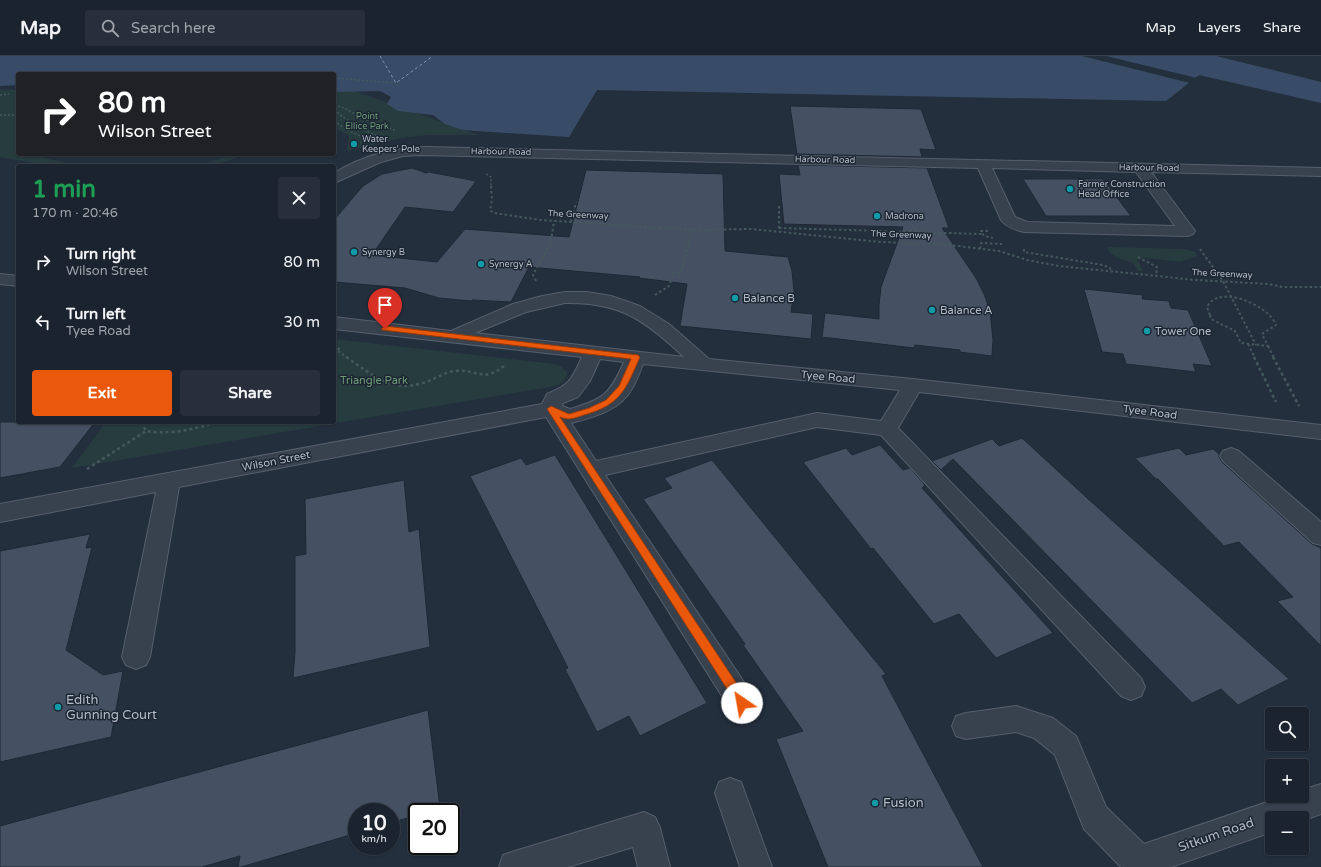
<!DOCTYPE html>
<meta charset="utf-8">
<style>
:root{--surface:#1b232e;--page:#282f3a;--text:#f1f3f6;--muted:#a0a4aa;--line:#39404a;--accent:#ea580c}
body{margin:0;font-family:"Varela Round",sans-serif;background:var(--page);color:var(--text);height:100vh;display:flex;flex-direction:column;font-size:15px;white-space:nowrap}
*{box-sizing:border-box;margin:0}
p{font-size:13px;color:var(--muted)}
.icon{flex:none;width:22px;height:22px;fill:none;stroke:currentColor;stroke-width:2;stroke-linecap:round;stroke-linejoin:round}
.map{position:relative;flex:1;overflow:hidden}
.panel{position:absolute;left:16px;top:108px;width:320px;height:260px;display:flex;flex-direction:column;background:var(--surface);border-radius:4px;box-shadow:0 1px 3px #0004,0 0 0 1px var(--line)}
.panel>*{flex:none}
.guide{position:absolute;left:16px;top:16px;width:320px;height:84px;border-radius:4px;box-shadow:0 1px 3px #0004,0 0 0 1px var(--line);background:#202124;color:#fff;overflow:hidden}
.buttons{position:absolute;left:1265px;top:651px;display:grid;gap:8px}
.buttons a{display:grid;place-items:center;width:44px;height:44px;border-radius:4px;background:var(--surface);box-shadow:0 1px 3px #0004,0 0 0 1px var(--line);font-size:20px}
.speed{position:absolute;left:348px;top:747px;display:flex;gap:8px;font-size:20px;font-weight:700;text-align:center}
.speed>*{display:grid;place-content:center;width:52px;height:52px;border-radius:50%;background:var(--surface);box-shadow:0 1px 3px #0004,0 0 0 1px var(--line);line-height:1}
.speed small{font-size:10px;font-weight:400}
.speed .limit{border:2px solid #111;border-radius:6px;background:#fff;color:#111}
.pin{position:absolute;display:grid;place-items:center;width:34px;height:34px;color:#fff;margin:-41px -17px;border-radius:50% 50% 50% 0;rotate:-45deg;box-shadow:0 0 4px #0007}
.pin .icon{rotate:45deg}
.me{position:absolute;width:44px;margin:-22px;rotate:327deg;stroke-linejoin:round;filter:drop-shadow(0 0 3px #0008)}
.turn{display:flex;align-items:center;gap:14px;height:84px;padding:0 16px;font-size:18px}
.turn .icon{width:52px;height:52px;stroke-width:2.5}
.turn b{display:block;font-size:28px;line-height:34px}
.round{display:grid;place-items:center;flex:none;width:42px;height:42px;border-radius:4px;background:var(--page)}
.overview{display:flex;align-items:center;justify-content:space-between;height:68px;padding:0 16px}
h1{font-size:24px;font-weight:700;line-height:30px;color:#1e9e55}
.action{display:flex;gap:8px;margin-top:auto;padding:8px 16px}
.action a{flex:1;height:46px;border-radius:4px;background:var(--accent);color:#fff;font-size:16px;font-weight:700;line-height:46px;text-align:center}
.action a+a{background:var(--page);color:var(--text)}
ul{padding:0;list-style:none}
li{display:flex;align-items:center;gap:12px;height:60px;padding:0 16px}
li div{flex:1}
li b{display:block;font-size:15px}
li em{font-style:normal}
header{display:flex;align-items:center;gap:24px;box-sizing:border-box;height:56px;padding:0 20px;background:var(--surface);border-bottom:1px solid var(--line)}
header strong{font-size:19px}
nav{display:flex;gap:22px;margin-inline-start:auto;font-size:14px}
.search{width:280px;height:36px;background:var(--page);display:flex;align-items:center;gap:10px;box-sizing:border-box;padding:0 14px;border-radius:4px;color:var(--muted);font-size:15px}
.map>svg:first-child{display:block}
.green{fill:#263c3f}
.water{fill:#394c67}
.pier{fill:#242f3e}
.lines{fill:none;stroke-linecap:round;stroke-linejoin:round}
.ferry{stroke:#7c92b1;stroke-width:1;stroke-dasharray:3 2.5;stroke-linecap:butt}
.building{fill:#455162;stroke:#1f2835}
.minor-casing{stroke:#565f6c;stroke-width:2}
.path-far2{stroke:#44595c;stroke-width:1.5;stroke-dasharray:2 2;stroke-linecap:butt}
.path-far1{stroke:#44595c;stroke-width:2;stroke-dasharray:2.5 2.5;stroke-linecap:butt}
.path{stroke:#44595c;stroke-width:2.5;stroke-dasharray:3 3;stroke-linecap:butt}
.minor{fill:#38414e;fill-rule:evenodd}
.path-bridge{stroke:#44595c;stroke-width:2;stroke-dasharray:2.5 2.5;stroke-linecap:butt}
.route{fill:#ea580c;stroke:#983908}
.culture-dot{fill:#0f9aa8;stroke:#1d2633;stroke-width:1.5}
.labels{text-anchor:middle;dominant-baseline:central;stroke-width:3;stroke-linejoin:round;paint-order:stroke}
.far-park-label{font-size:9px;fill:#6b9a76;stroke:#1d2633}
.far-poi-label{font-size:9px;fill:#b4bcc9;stroke:#1d2633;text-anchor:start}
.far-street-label{font-size:9px;fill:#b4bcc9;stroke:#1d2633}
.poi-label{font-size:11px;fill:#b4bcc9;stroke:#1d2633;text-anchor:start}
.street-label{font-size:11px;fill:#b4bcc9;stroke:#1d2633}
.park-label{font-size:11px;fill:#6b9a76;stroke:#1d2633}
.near-poi-label{font-size:13px;fill:#b4bcc9;stroke:#1d2633;text-anchor:start}
.near-street-label{font-size:13px;fill:#b4bcc9;stroke:#1d2633}
</style>
<header>
<strong>Map</strong>
<div class="search"><svg class="icon" aria-label="search" viewBox="0 0 24 24"><circle cx="10" cy="10" r="6"/><path d="M15 15l6 6"/></svg>Search here</div>
<nav><a>Map</a><a>Layers</a><a>Share</a></nav>
</header>
<div class="map">
<svg width="1321" height="811" viewBox="0 0 1321 811">
<rect width="100%" height="100%" fill="#242f3e"/>
<g class="green">
<polygon points="0,33 18,34 18,98 33,98 31,99 81,110 50,110 0,101"/>
<polygon points="334,33 357,36 479,79 428,79 401,82 347,95 349,80 334,71"/>
<polygon points="234,98 248,98 212,110 198,110"/>
<path d="M 1107,191 L 1184,193 L 1195,196 L 1197,200 L 1180,206 L 1138,201 L 1138,204 L 1143,215 L 1138,215 L 1134,208 C 1124,202 1112,204 1107,191 Z"/>
<path d="M 334,283 L 555,308 L 561,310 L 567,316 C 567,324 562,328 555,330 L 72,412 L 106,366 L 334,366 Z"/>
</g>
<polygon class="water" points="0,0 1216,0 1321,26 1321,47 1199,19 1166,45 597,34 569,81 462,74 445,68 433,59 398,55 387,48 391,41 380,35 334,36 334,18 18,18 18,29 0,30"/>
<polygon class="pier" points="1082,0 1106,0 1197,22 1190,27"/>
<g class="lines">
<polyline class="ferry" points="380,0 396,27 433,0"/>
</g>
<g class="building">
<polygon points="790,50 921,53 936,94 920,93 922,101 797,98"/>
<polygon points="798,109 927,112 949,172 942,172 976,222 984,238 990,254 993,284 992,300 960,296 960,294 915,289 914,292 822,281 825,257 879,263 879,249 881,231 903,171 784,168 779,118 800,119"/>
<polygon points="412,112 426,117 429,116 476,125 453,156 405,151 372,199 437,206 465,173 569,181 586,114 723,118 725,195 788,201 792,215 794,235 791,256 813,258 811,283 680,270 687,228 639,222 640,221 529,211 511,246 472,244 471,245 439,242 405,232 334,226 334,164 363,130 382,118"/>
<polygon points="1023,123 1103,123 1131,160 1046,160"/>
<polygon points="1084,233 1143,239 1142,243 1169,245 1171,252 1188,254 1212,310 1193,308 1196,316 1126,308 1123,298 1102,296"/>
<polygon points="0,366 95,366 60,411 0,422"/>
<polygon points="1022,382 1086,441 1289,623 1238,649 1221,633 1192,647 953,403 941,414 932,405 992,383 999,390"/>
<polygon points="880,389 903,414 910,412 925,429 922,432 1053,577 996,602 959,558 934,568 873,492 871,493 803,406 846,392 852,399"/>
<polygon points="1179,392 1186,399 1213,393 1219,398 1219,401 1222,406 1312,488 1321,492 1321,590 1277,545 1293,541 1239,486 1224,490 1158,423 1156,423 1135,402"/>
<polygon points="555,399 707,647 640,680 629,660 597,676 565,613 568,612 470,420 521,402 526,409"/>
<polygon points="712,404 886,618 882,620 983,811 828,811 776,683 803,675 743,589 745,588 643,443 672,432 664,422"/>
<polygon points="404,424 409,476 419,473 430,591 293,622 295,596 295,500 306,498 305,443"/>
<polygon points="90,478 86,492 92,491 66,594 103,619 123,615 111,681 0,706 0,495"/>
<polygon points="428,654 440,752 427,756 417,756 417,759 391,767 391,756 357,756 357,777 241,811 238,811 240,800 202,811 0,811 0,770"/>
</g>
<g class="lines">
<defs>
<g id="minor">
<path d="M 426,91 L 1321,112 L 1321,120 L 1151,116 L 1195,175 L 1193,178 L 1187,180 L 1024,176 C 1016,174 1006,171 1001,164 L 978,112 L 420,99 L 403,100 L 381,106 L 334,127 L 334,117 C 362,100 394,91 426,91 ZM 992,112 L 1136,116 L 1175,170 L 1027,166 L 1015,161 Z"/>
<polygon points="0,218 18,220 18,230 0,228"/>
<path d="M 565,236 L 587,236 L 611,240 L 640,250 L 669,268 L 709,303 L 913,323 L 1321,369 L 1321,383 L 919,336 L 898,372 L 1141,622 L 1145,631 L 1141,640 L 1131,644 L 1121,640 L 881,379 L 817,371 L 605,419 L 752,638 L 756,647 L 752,656 L 742,660 L 732,656 L 546,361 L 179,431 L 150,601 L 146,609 L 136,613 L 126,609 L 122,601 L 156,436 L 0,466 L 0,448 L 542,348 L 547,338 C 571,328 571,324 582,301 L 334,273 L 334,261 L 451,275 L 513,248 L 542,240 ZM 565,247 C 620,246 645,264 684,301 L 475,277 L 526,256 ZM 600,303 L 624,306 C 610,338 604,343 570,353 L 562,350 L 563,347 L 578,341 L 590,325 ZM 643,308 L 900,334 L 881,365 L 817,357 L 596,405 L 571,367 C 595,361 621,354 633,331 C 637,324 640,316 643,308 Z"/>
<polygon points="1231,392 1239,395 1321,466 1321,489 1313,487 1223,405 1220,400 1223,395"/>
<polygon points="1016,650 1053,662 1076,680 1106,751 1144,788 1285,740 1302,740 1302,734 1321,728 1321,758 1302,765 1302,762 1272,762 1272,776 1171,811 1121,811 1084,773 1055,699 1034,682 1016,676 966,683 956,680 952,670 956,660 966,657"/>
<polygon points="730,722 741,726 772,811 740,811 715,737 719,726"/>
<polygon points="644,756 655,761 660,772 670,811 638,811 633,791 568,811 499,811 503,799 515,795"/>
</g>
</defs>
<use href="#minor" class="minor-casing"/>
<g class="path-far2">
<polyline points="334,22 396,27"/>
<polyline points="0,39 9,38"/>
<polyline points="334,49 344,52 367,64 397,75"/>
<polyline points="334,54 355,70 378,80"/>
<polyline points="0,59 18,59"/>
<polyline points="334,65 347,74 367,83"/>
<polyline points="486,118 491,121 491,131"/>
</g>
<g class="path-far1">
<polyline points="491,130 492,144 490,154 494,157 541,164 692,174 751,173 882,186 941,188 999,195 1027,204 1059,210 1196,224 1269,228 1282,231 1321,231"/>
<polyline points="779,150 779,173"/>
<polyline points="571,166 576,146"/>
<polyline points="779,172 982,178"/>
<polyline points="988,175 981,175 984,180 993,182"/>
<polyline points="980,193 981,187 1002,188"/>
<polyline points="1024,193 1024,196 1103,209 1110,212 1111,215"/>
<polyline points="1200,193 1223,225 1256,289"/>
<polyline points="1138,201 1157,211 1156,220"/>
<polyline points="536,225 533,219 551,185 554,165"/>
<polyline points="655,239 669,230 674,216 681,217 692,174"/>
<polyline points="1210,259 1211,263 1235,275 1241,287 1268,290 1262,278 1276,269 1274,265"/>
<polyline points="1248,288 1255,302"/>
<polyline points="1268,290 1274,302"/>
<polyline points="338,295 348,302"/>
<polyline points="334,297 341,291"/>
</g>
<g class="path">
<path d="M 346,301 C 372,318 390,337 423,327 C 434,324 444,316 455,315 C 477,313 483,327 504,310"/>
<polyline points="1254,301 1276,346"/>
<polyline points="1273,301 1299,350"/>
<path d="M 141,366 L 146,375 C 171,379 194,373 218,366"/>
<polyline points="87,413 146,375"/>
</g>
<use href="#minor" class="minor"/>
<path class="path-bridge" d="M 1210,259 L 1207,251 C 1218,228 1264,248 1274,265"/>
</g>
<path class="route" d="M 385,270 L 638,299 L 640,301 C 626,333 621,349 584,359 C 575,362 569,365 560,361 L 747,643 L 748,647 L 747,650 L 742,652 L 738,650 L 547,353 L 551,350 L 569,358 L 589,352 L 606,344 L 619,330 L 631,303 L 382,274 L 381,273 Z"/>
<g class="culture-dot">
<circle cx="354" cy="88" r="4"/>
<circle cx="1070" cy="133" r="4"/>
<circle cx="877" cy="160" r="4"/>
<circle cx="354" cy="196" r="4"/>
<circle cx="481" cy="208" r="4"/>
<circle cx="735" cy="242" r="4"/>
<circle cx="932" cy="254" r="4"/>
<circle cx="1147" cy="275" r="4"/>
<circle cx="58" cy="651" r="4"/>
<circle cx="875" cy="747" r="4"/>
</g>
<g class="labels">
<g class="far-park-label">
<text x="367" y="60">Point<tspan x="367" dy="10">Ellice Park</tspan></text>
</g>
<g class="far-poi-label">
<text x="362" y="83">Water<tspan x="362" dy="10">Keepers' Pole</tspan></text>
<text x="1078" y="128">Farmer Construction<tspan x="1078" dy="10">Head Office</tspan></text>
<text x="885" y="160">Madrona</text>
<text x="362" y="196">Synergy B</text>
<text x="489" y="208">Synergy A</text>
</g>
<g class="far-street-label">
<text transform="translate(501 96) rotate(1)">Harbour Road</text>
<text transform="translate(825 104) rotate(1)">Harbour Road</text>
<text transform="translate(1149 112) rotate(1)">Harbour Road</text>
<text transform="translate(578 159) rotate(3)">The Greenway</text>
<text transform="translate(901 179) rotate(2)">The Greenway</text>
<text transform="translate(1222 218) rotate(3)">The Greenway</text>
</g>
<g class="poi-label">
<text x="743" y="242">Balance B</text>
<text x="940" y="254">Balance A</text>
<text x="1155" y="275">Tower One</text>
</g>
<g class="street-label">
<text transform="translate(828 321) rotate(5)">Tyee Road</text>
<text transform="translate(1150 356) rotate(7)">Tyee Road</text>
<text transform="translate(276 405) rotate(-11)">Wilson Street</text>
</g>
<g class="park-label">
<text x="374" y="324">Triangle Park</text>
</g>
<g class="near-poi-label">
<text x="66" y="644">Edith<tspan x="66" dy="15">Gunning Court</tspan></text>
<text x="883" y="747">Fusion</text>
</g>
<g class="near-street-label">
<text transform="translate(1216 779) rotate(-19)">Sitkum Road</text>
</g>
</g>
</svg>
<div class="buttons">
<a><svg class="icon" aria-label="search" viewBox="0 0 24 24"><circle cx="10" cy="10" r="6"/><path d="M15 15l6 6"/></svg></a>
<a>+</a>
<a>−</a>
</div>
<div class="speed"><div>10<small>km/h</small></div><div class="limit">20</div></div>
<div class="pin" style="left:385px;top:273px;background:#d93025"><svg class="icon" aria-label="arrive" viewBox="0 0 24 24"><path d="M6 21V4h12l-3 4 3 4H6"/></svg></div>
<svg class="me" style="left:742px;top:647px" viewBox="-20 -20 40 40"><circle r="19" fill="#fff"/><path d="M0-13L10 11 0 6-10 11z" fill="#ea580c"/></svg>
<div class="guide">
<div class="turn"><svg class="icon" aria-label="right" viewBox="0 0 24 24"><path d="M7 20v-9h11M14 6l5 5-5 5"/></svg><div><b>80 m</b>Wilson Street</div></div>
</div>
<section class="panel">
<div class="overview"><div><h1>1 min</h1><p>170 m · 20:46</p></div><a class="round"><svg class="icon" aria-label="close" viewBox="0 0 24 24"><path d="M6 6l12 12M18 6L6 18"/></svg></a></div>
<ul>
<li><svg class="icon" aria-label="right" viewBox="0 0 24 24"><path d="M7 20v-9h11M14 6l5 5-5 5"/></svg><div><b>Turn right</b><p>Wilson Street</p></div><em>80 m</em></li>
<li><svg class="icon" aria-label="left" viewBox="0 0 24 24"><path d="M17 20v-9H6M10 6l-5 5 5 5"/></svg><div><b>Turn left</b><p>Tyee Road</p></div><em>30 m</em></li>
</ul>
<div class="action"><a>Exit</a><a>Share</a></div>
</section>
</div>
